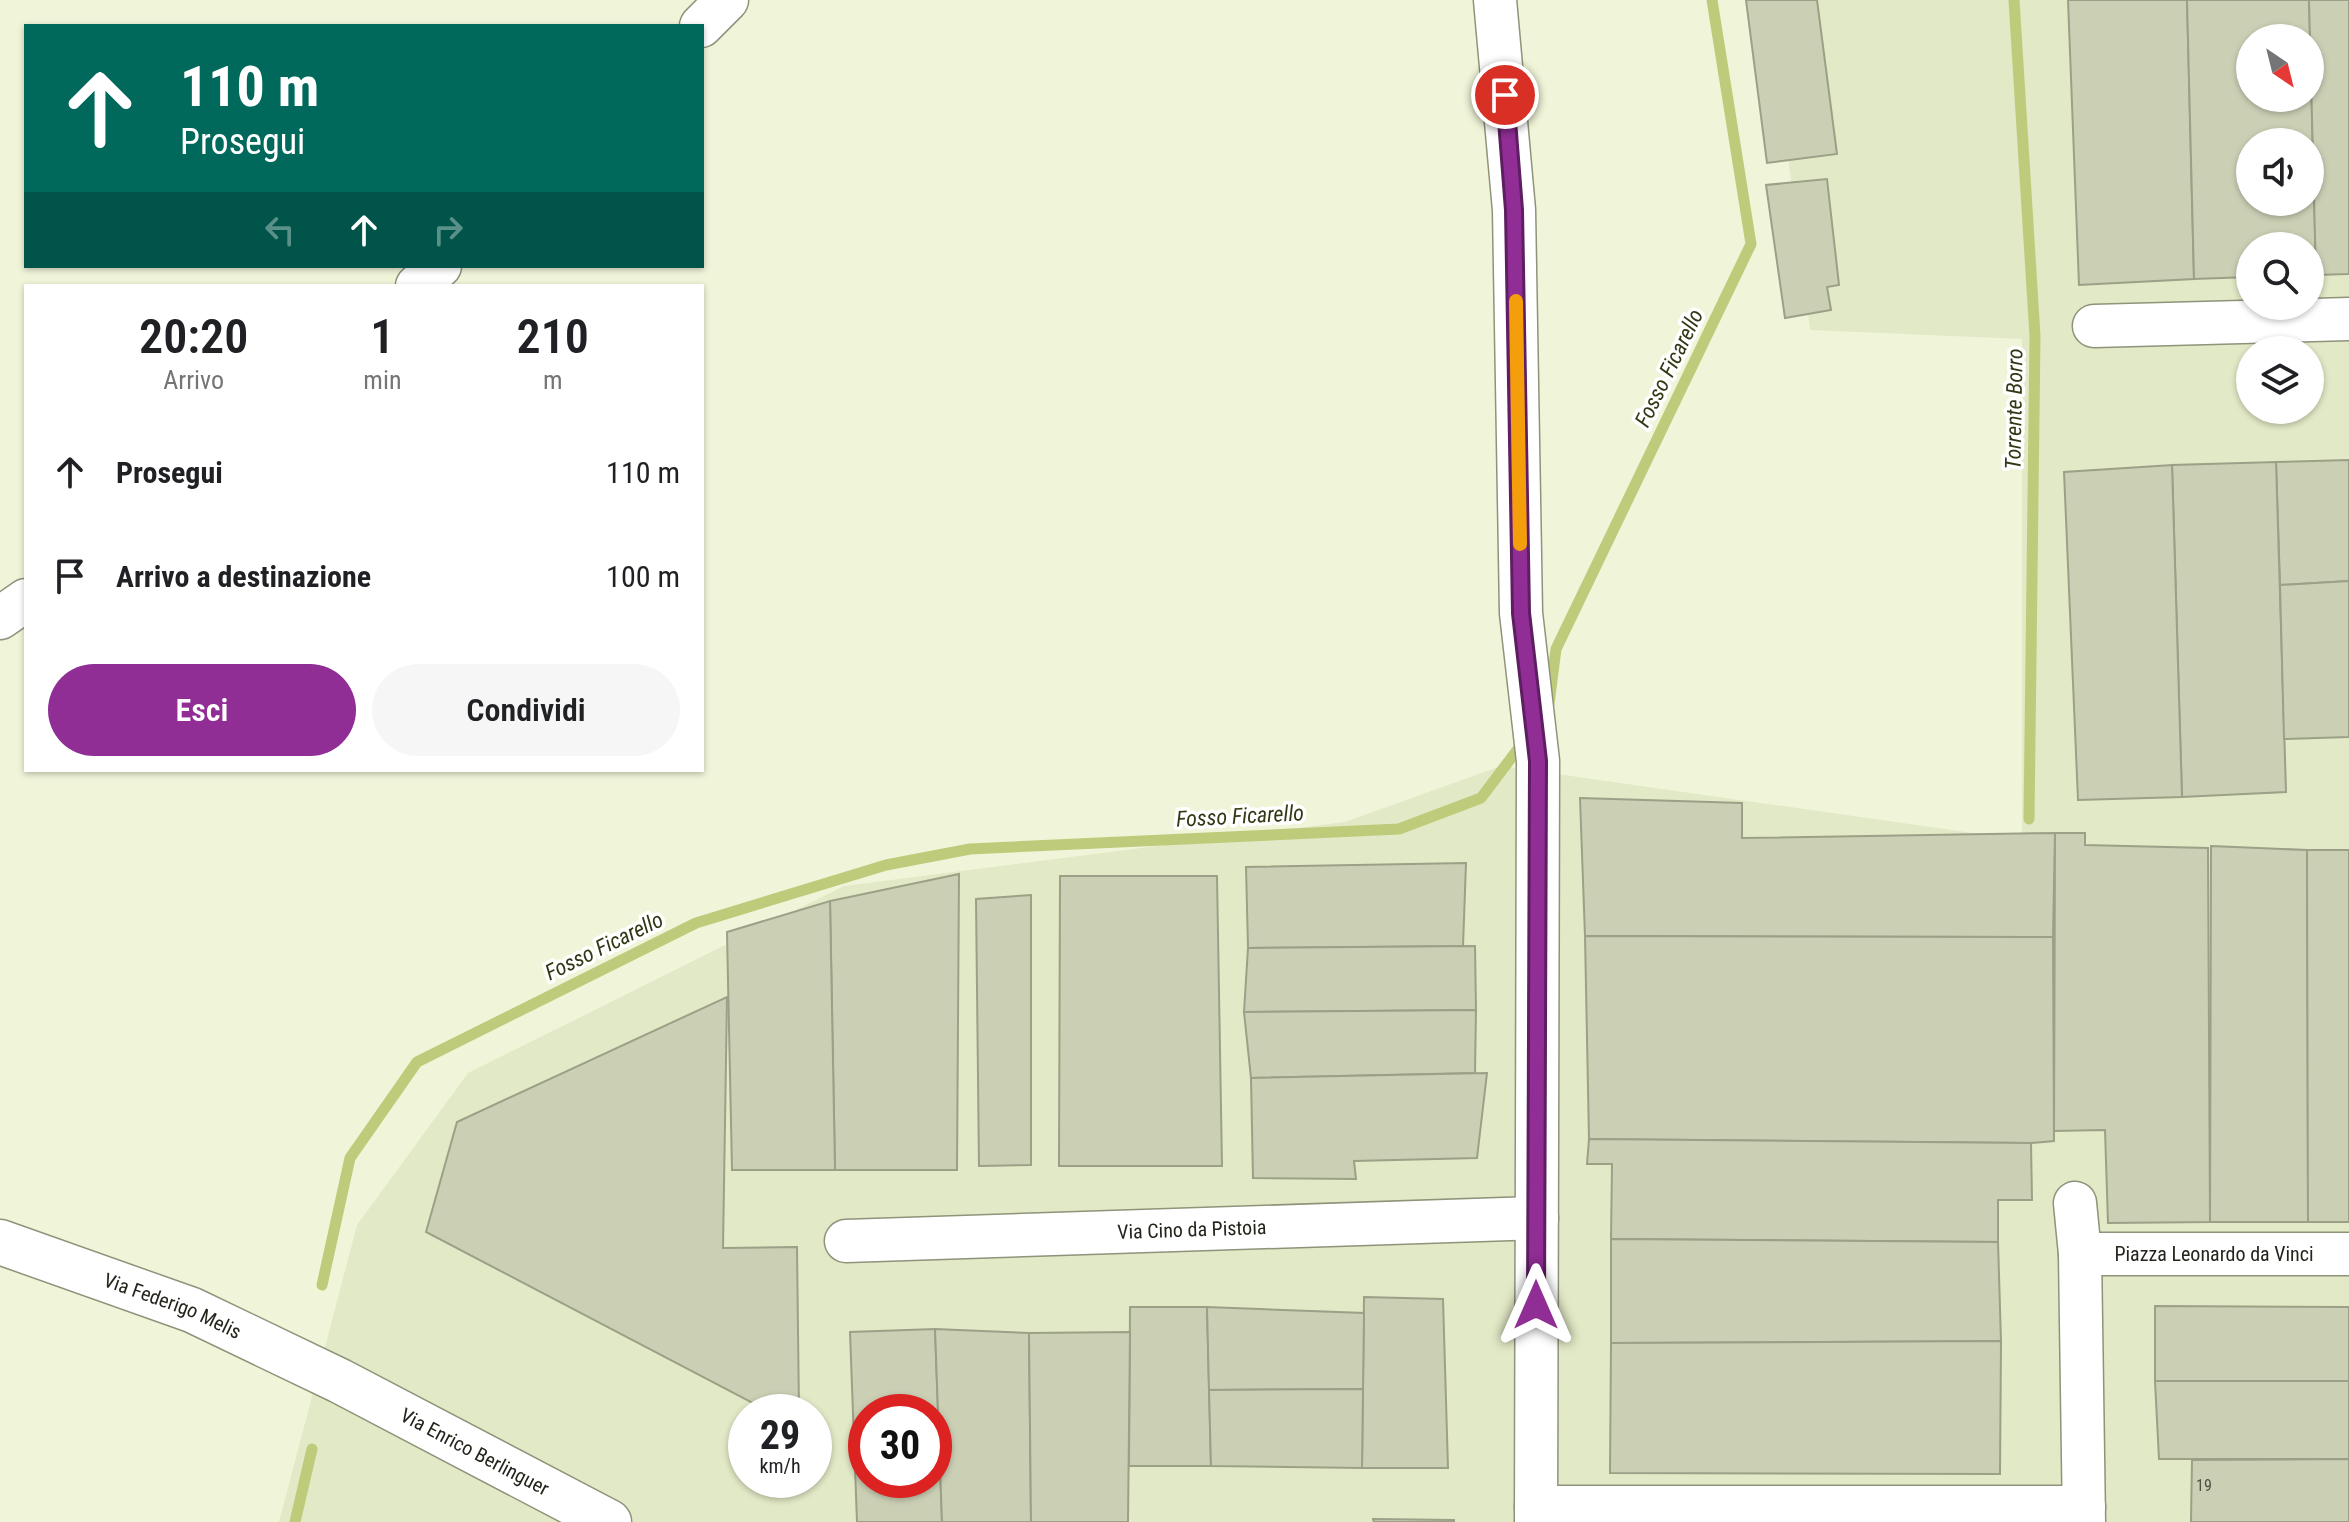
<!DOCTYPE html>
<html lang="it">
<style>
:root{--surface:#fff;--page:#f6f6f6;--text:#202124;--muted:#757577;--accent:#902e95}
body{margin:0;font-family:"Roboto Condensed",sans-serif;background:var(--page);color:var(--text);height:100vh;display:flex;flex-direction:column;font-size:30px;white-space:nowrap}
*{box-sizing:border-box;margin:0}
p{font-size:26px;color:var(--muted)}
.icon{flex:none;width:44px;height:44px;fill:none;stroke:currentColor;stroke-width:2;stroke-linecap:round;stroke-linejoin:round}
.map{position:relative;flex:1;overflow:hidden}
.details{position:absolute;left:24px;top:284px;width:680px;height:488px;display:flex;flex-direction:column;background:var(--surface);border-radius:0px;box-shadow:0 2px 6px #0004}
.details>*{flex:none}
.banner{position:absolute;left:24px;top:24px;width:680px;height:244px;border-radius:0px;box-shadow:0 2px 6px #0004;background:#00695c;color:#fff;overflow:hidden}
.needle{width:52px;rotate:145deg}
.controls{position:absolute;left:2236px;top:24px;display:grid;gap:16px}
.controls a{display:grid;place-items:center;width:88px;height:88px;border-radius:50%;background:var(--surface);box-shadow:0 2px 6px #0004;font-size:40px}
.speed{position:absolute;left:728px;top:1394px;display:flex;gap:16px;font-size:40px;font-weight:700;text-align:center}
.speed>*{display:grid;place-content:center;width:104px;height:104px;border-radius:50%;background:var(--surface);box-shadow:0 2px 6px #0004;line-height:1}
.speed small{font-size:20px;font-weight:400}
.speed .limit{border:12px solid #d22;background:#fff;color:#111}
.pin{position:absolute;display:grid;place-items:center;width:68px;height:68px;color:#fff;margin:-34px;border:4px solid #fff;border-radius:50%;box-shadow:0 2px 8px #0007}
.me{position:absolute;width:88px;margin:-44px;rotate:0deg;stroke-linejoin:round;filter:drop-shadow(0 0 6px #0008)}
.turn{display:flex;align-items:center;gap:28px;height:168px;padding:0 24px;font-size:36px}
.turn .icon{width:104px;height:104px;stroke-width:2.5}
.turn b{display:block;font-size:56px;line-height:68px}
.lanes{display:flex;align-items:center;height:76px;padding:0 24px;background:#0003;justify-content:center;gap:40px;direction:ltr}
.lanes .off{opacity:.35}
.eta{display:flex;justify-content:space-evenly;align-items:center;height:136px;text-align:center}
.eta b{font-size:48px;font-weight:600;line-height:56px}
.primary-button{display:flex;gap:16px;margin-top:auto;padding:16px 24px}
.primary-button a{flex:1;height:92px;border-radius:48px;background:var(--accent);color:#fff;font-size:32px;font-weight:600;line-height:92px;text-align:center}
.primary-button a+a{background:var(--page);color:var(--text)}
ul{padding:0;list-style:none}
li{display:flex;align-items:center;gap:24px;height:104px;padding:0 24px}
li div{flex:1}
li b{display:block;font-size:30px}
li em{font-style:normal}
.map>svg:first-child{display:block}
.built{fill:#e2e9c6;fill-rule:evenodd}
.lines{fill:none;stroke-linecap:round;stroke-linejoin:round}
.stream{stroke:#becb7b;stroke-width:11}
.building{fill:#cbd0b5;stroke:#9ba086;stroke-width:2;fill-rule:evenodd}
.minor-casing{stroke:#8e937a;stroke-width:45}
.secondary-casing{stroke:#8e937a;stroke-width:47}
.minor{stroke:#fff;stroke-width:42}
.secondary{stroke:#fff;stroke-width:44}
.route-casing{stroke:#5e1e61;stroke-width:20}
.route{stroke:#902e95;stroke-width:14}
.slow{stroke:#f59e0b;stroke-width:14}
.labels{text-anchor:middle;dominant-baseline:central;stroke-width:7;stroke-linejoin:round;paint-order:stroke}
.number-label{font-size:16px;fill:#4d4f41}
.street-label{font-size:20px;fill:#23241a;stroke:#fff}
.water-label{font-size:22px;font-style:italic;fill:#323714;stroke:#fff}
</style>
<div class="map">
<svg width="2349" height="1522" viewBox="0 0 2349 1522">
<rect width="100%" height="100%" fill="#f0f5d9"/>
<path class="built" d="M 1768,0 L 2349,0 L 2349,1522 L 279,1522 L 357,1225 L 468,1073 L 844,886 L 1345,822 L 1501,766 L 2022,840 L 2022,339 L 1810,330 ZM 2250,38 L 2310,38 L 2310,98 L 2250,98 ZM 2250,142 L 2310,142 L 2310,202 L 2250,202 ZM 2250,246 L 2310,246 L 2310,306 L 2250,306 ZM 2250,350 L 2310,350 L 2310,410 L 2250,410 ZM 746,1412 L 814,1412 L 814,1480 L 746,1480 ZM 866,1412 L 934,1412 L 934,1480 L 866,1480 Z"/>
<g class="lines">
<g class="stream">
<polyline points="2014,0 2035,336 2029,819"/>
<polyline points="1549,704 1556,649 1751,244 1712,0"/>
<polyline points="322,1285 350,1158 417,1062 696,923 886,865 970,849 1399,829 1481,798 1524,741"/>
<polyline points="295,1522 312,1449"/>
</g>
</g>
<g class="building">
<polygon points="1746,0 1817,0 1837,154 1767,163"/>
<polygon points="2068,0 2187,0 2194,279 2079,285"/>
<path d="M 2187,0 L 2309,0 L 2316,275 L 2310,275 L 2310,246 L 2250,246 L 2250,277 L 2194,279 ZM 2250,38 L 2310,38 L 2310,98 L 2250,98 ZM 2250,142 L 2310,142 L 2310,202 L 2250,202 Z"/>
<polygon points="2309,0 2349,0 2349,274 2316,275"/>
<polygon points="1827,179 1839,285 1827,287 1831,310 1785,318 1766,185"/>
<polygon points="2349,460 2349,581 2280,585 2276,462"/>
<polygon points="2276,462 2286,792 2182,797 2172,465"/>
<polygon points="2172,465 2182,797 2078,800 2064,472"/>
<polygon points="2349,581 2349,737 2284,739 2280,585"/>
<polygon points="1580,798 1742,803 1742,838 2055,833 2053,937 1585,936"/>
<polygon points="2055,833 2085,833 2085,845 2208,848 2210,1222 2108,1223 2105,1130 2054,1131"/>
<polygon points="2211,846 2307,850 2308,1222 2210,1222"/>
<polygon points="2307,850 2349,850 2349,1222 2308,1222"/>
<polygon points="1466,863 1463,946 1248,948 1246,867"/>
<polygon points="959,874 957,1170 835,1170 830,901"/>
<polygon points="1060,876 1217,876 1222,1166 1059,1166"/>
<polygon points="1031,895 1031,1165 979,1166 976,899"/>
<polygon points="830,901 835,1170 732,1170 727,932"/>
<polygon points="1585,936 2053,937 2054,1141 2031,1143 1589,1139"/>
<polygon points="1475,946 1476,1010 1244,1012 1248,948"/>
<polygon points="727,997 723,1248 797,1247 799,1412 770,1412 426,1232 457,1122"/>
<polygon points="1476,1010 1475,1073 1251,1078 1244,1012"/>
<polygon points="1487,1073 1477,1158 1354,1161 1356,1179 1253,1178 1251,1078"/>
<polygon points="1589,1139 2031,1143 2032,1200 1998,1200 1998,1242 1611,1239 1612,1164 1587,1164"/>
<polygon points="1611,1239 1998,1242 2001,1341 1611,1343"/>
<polygon points="1364,1297 1443,1299 1448,1468 1362,1468"/>
<polygon points="2155,1306 2349,1307 2349,1381 2155,1381"/>
<polygon points="1130,1307 1207,1307 1211,1466 1129,1466"/>
<polygon points="1207,1307 1364,1313 1363,1389 1209,1390"/>
<path d="M 935,1329 L 942,1522 L 857,1522 L 850,1332 ZM 866,1412 L 934,1412 L 934,1480 L 866,1480 Z"/>
<polygon points="935,1329 1029,1333 1031,1522 942,1522"/>
<polygon points="1130,1332 1128,1522 1031,1522 1029,1333"/>
<polygon points="2001,1341 2000,1474 1610,1473 1611,1343"/>
<polygon points="2155,1381 2349,1381 2349,1459 2159,1459"/>
<polygon points="1363,1389 1362,1468 1211,1466 1209,1390"/>
<polygon points="2349,1459 2349,1522 2191,1522 2192,1460"/>
<polygon points="1373,1519 1454,1520 1454,1522 1374,1522"/>
</g>
<g class="lines">
<defs>
<g id="minor">
<polyline points="1495,0 1514,210 1521,613 1538,761 1536,1522"/>
<polyline points="701,26 727,0"/>
<polyline points="417,286 440,266"/>
<polyline points="2094,326 2349,319"/>
<polyline points="0,618 26,600"/>
<polyline points="2075,1203 2080,1254 2084,1522"/>
<path id="s1" d="M 846,1241 L 1537,1218"/>
<path id="s2" d="M 2080,1254 L 2349,1254"/>
<polyline points="1536,1507 2084,1507"/>
</g>
<g id="secondary">
<path id="s3" d="M 0,1242 L 192,1310 L 340,1381 L 609,1522"/>
</g>
</defs>
<use href="#minor" class="minor-casing"/>
<use href="#secondary" class="secondary-casing"/>
<use href="#minor" class="minor"/>
<use href="#secondary" class="secondary"/>
</g>
<g class="lines">
<defs>
<polyline id="route" points="1505,95 1514,210 1521,613 1538,761 1536,1305"/>
</defs>
<use href="#route" class="route-casing"/>
<use href="#route" class="route"/>
<polyline class="slow" points="1516,301 1520,544"/>
</g>
<g class="labels">
<g class="number-label">
<text x="2204" y="1485">19</text>
</g>
<g class="street-label">
<text stroke="none"><textPath href="#s1" startOffset="346">Via Cino da Pistoia</textPath></text>
<text stroke="none"><textPath href="#s2" startOffset="134">Piazza Leonardo da Vinci</textPath></text>
<text stroke="none"><textPath href="#s3" startOffset="184">Via Federigo Melis</textPath></text>
<text stroke="none"><textPath href="#s3" startOffset="520">Via Enrico Berlinguer</textPath></text>
</g>
<g class="water-label">
<text transform="translate(1669 368) rotate(-64)">Fosso Ficarello</text>
<text transform="translate(2014 409) rotate(-89)">Torrente Borro</text>
<text transform="translate(1240 816) rotate(-3)">Fosso Ficarello</text>
<text transform="translate(604 946) rotate(-26)">Fosso Ficarello</text>
</g>
</g>
</svg>
<div class="controls">
<a><svg class="needle" viewBox="-14 -14 28 28"><path d="M0-13l5 13h-10z" fill="#e53935"/><path d="M0 13l5-13h-10z" fill="#757577"/></svg></a>
<a><svg class="icon" aria-label="sound" viewBox="0 0 24 24"><path d="M4 9h4l5-4v14l-5-4H4zM17 9q2 3 0 6"/></svg></a>
<a><svg class="icon" aria-label="search" viewBox="0 0 24 24"><circle cx="10" cy="10" r="6"/><path d="M15 15l6 6"/></svg></a>
<a><svg class="icon" aria-label="layers" viewBox="0 0 24 24"><path d="M12 4l9 5-9 5-9-5zM3 14l9 5 9-5"/></svg></a>
</div>
<div class="speed"><div>29<small>km/h</small></div><div class="limit">30</div></div>
<div class="pin" style="left:1505px;top:95px;background:#d93025"><svg class="icon" aria-label="arrive" viewBox="0 0 24 24"><path d="M6 21V4h12l-3 4 3 4H6"/></svg></div>
<svg class="me" style="left:1536px;top:1305px" viewBox="-20 -20 40 40"><path d="M0-17L14 15 0 8-14 15z" fill="#902e95" stroke="#fff" stroke-width="4"/></svg>
<div class="banner">
<div class="turn"><svg class="icon" aria-label="ahead" viewBox="0 0 24 24"><path d="M12 20V5M6 11l6-6 6 6"/></svg><div><b>110 m</b>Prosegui</div></div>
<div class="lanes"><svg class="icon off" aria-label="left" viewBox="0 0 24 24"><path d="M17 20v-9H6M10 6l-5 5 5 5"/></svg><svg class="icon" aria-label="ahead" viewBox="0 0 24 24"><path d="M12 20V5M6 11l6-6 6 6"/></svg><svg class="icon off" aria-label="right" viewBox="0 0 24 24"><path d="M7 20v-9h11M14 6l5 5-5 5"/></svg></div>
</div>
<section class="details">
<div class="eta">
<div><b>20:20</b><p>Arrivo</p></div>
<div><b>1</b><p>min</p></div>
<div><b>210</b><p>m</p></div>
</div>
<ul>
<li><svg class="icon" aria-label="ahead" viewBox="0 0 24 24"><path d="M12 20V5M6 11l6-6 6 6"/></svg><div><b>Prosegui</b></div><em>110 m</em></li>
<li><svg class="icon" aria-label="arrive" viewBox="0 0 24 24"><path d="M6 21V4h12l-3 4 3 4H6"/></svg><div><b>Arrivo a destinazione</b></div><em>100 m</em></li>
</ul>
<div class="primary-button"><a>Esci</a><a>Condividi</a></div>
</section>
</div>
